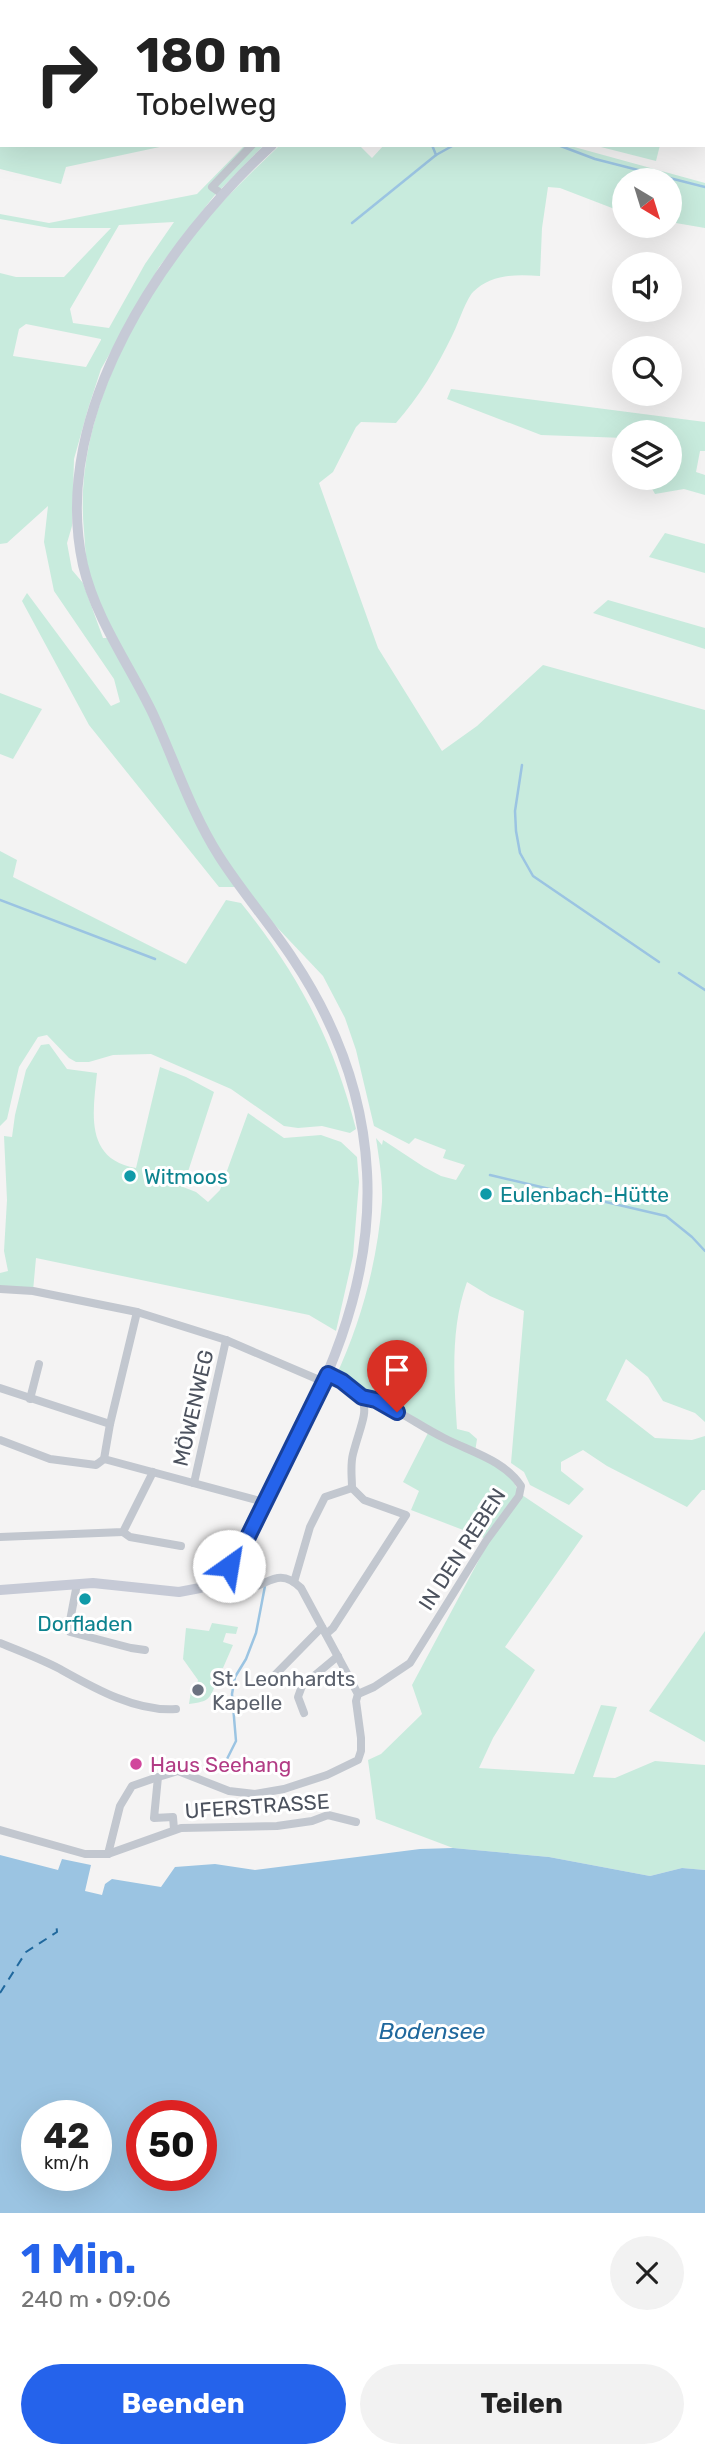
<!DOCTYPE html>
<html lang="de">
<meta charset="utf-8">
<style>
:root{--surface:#fff;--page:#f2f2f2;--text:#222;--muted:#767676;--accent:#2563eb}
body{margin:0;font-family:Rubik,sans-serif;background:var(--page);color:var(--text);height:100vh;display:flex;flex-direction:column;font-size:26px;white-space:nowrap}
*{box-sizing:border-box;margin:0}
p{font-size:23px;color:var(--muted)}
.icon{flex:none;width:38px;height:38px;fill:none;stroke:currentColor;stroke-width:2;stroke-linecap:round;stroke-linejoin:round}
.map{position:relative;height:2213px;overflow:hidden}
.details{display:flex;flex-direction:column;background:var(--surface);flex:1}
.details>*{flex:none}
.banner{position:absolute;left:0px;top:0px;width:705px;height:147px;box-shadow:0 7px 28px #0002;background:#fff;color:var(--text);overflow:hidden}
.needle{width:46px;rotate:142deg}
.buttons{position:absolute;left:612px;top:168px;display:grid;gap:14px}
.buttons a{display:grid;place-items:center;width:70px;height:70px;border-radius:50%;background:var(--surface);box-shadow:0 7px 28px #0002;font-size:35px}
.speed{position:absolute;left:21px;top:2100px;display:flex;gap:14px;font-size:35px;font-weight:700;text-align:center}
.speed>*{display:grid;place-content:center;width:91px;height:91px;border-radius:50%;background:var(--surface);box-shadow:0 7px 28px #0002;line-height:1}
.speed small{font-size:18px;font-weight:400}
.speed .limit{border:10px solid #d22;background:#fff;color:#111}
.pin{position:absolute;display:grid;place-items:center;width:60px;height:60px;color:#fff;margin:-72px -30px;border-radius:50% 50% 50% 0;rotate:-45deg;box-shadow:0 0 7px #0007}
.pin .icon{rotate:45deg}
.me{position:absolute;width:77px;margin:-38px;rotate:32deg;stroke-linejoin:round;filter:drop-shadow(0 0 5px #0008)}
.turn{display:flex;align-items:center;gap:24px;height:147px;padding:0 21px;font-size:32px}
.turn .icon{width:91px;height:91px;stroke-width:2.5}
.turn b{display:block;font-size:49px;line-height:60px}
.round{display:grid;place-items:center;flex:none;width:74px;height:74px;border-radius:37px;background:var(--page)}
.overview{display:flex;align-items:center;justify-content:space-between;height:119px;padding:0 21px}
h1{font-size:42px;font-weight:700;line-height:52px;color:var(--accent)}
.button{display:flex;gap:14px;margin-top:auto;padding:14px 21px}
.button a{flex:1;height:80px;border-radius:42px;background:var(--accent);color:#fff;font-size:28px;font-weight:700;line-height:80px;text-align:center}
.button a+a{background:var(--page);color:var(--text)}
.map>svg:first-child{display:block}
.green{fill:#c8ebdd;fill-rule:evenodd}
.water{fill:#9bc4e2;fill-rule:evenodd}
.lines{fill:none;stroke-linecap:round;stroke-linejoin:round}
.stream{stroke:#9bc4e2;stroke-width:2.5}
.ferry{stroke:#20689d;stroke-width:2;stroke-dasharray:9 7;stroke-linecap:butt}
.street{stroke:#c2c7cf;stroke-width:8}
.secondary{stroke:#c6cad6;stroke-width:10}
.route-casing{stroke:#184099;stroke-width:18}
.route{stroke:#2563eb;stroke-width:12}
.culture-dot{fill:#0f9aa8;stroke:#fff;stroke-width:2.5}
.worship-dot{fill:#6b7280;stroke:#fff;stroke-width:2.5}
.hotel-dot{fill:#d1479c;stroke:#fff;stroke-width:2.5}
.labels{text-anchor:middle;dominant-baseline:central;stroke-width:6;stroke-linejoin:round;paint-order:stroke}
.culture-label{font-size:21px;fill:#0d838f;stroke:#fff;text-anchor:start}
.street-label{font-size:21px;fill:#4c525e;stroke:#fff}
.worship-label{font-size:21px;fill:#5b616d;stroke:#fff;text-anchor:start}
.hotel-label{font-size:21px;fill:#b23c85;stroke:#fff;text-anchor:start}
.water-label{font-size:23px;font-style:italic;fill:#20689d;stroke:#fff}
</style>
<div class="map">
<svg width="705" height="2213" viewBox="0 0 705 2213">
<rect width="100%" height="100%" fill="#f4f3f3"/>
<g class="green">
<polygon points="0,0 67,0 2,2 2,145 169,145 66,167 61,184 0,169"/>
<polygon points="479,0 705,1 705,111 704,2 477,2"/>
<path d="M 245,145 L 264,145 L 214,196 L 159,267 L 101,369 L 88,409 L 74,459 L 72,526 L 67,543 L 72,570 L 83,583 L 103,638 L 114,638 C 103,615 93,589 87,563 C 85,553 85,542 84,531 C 75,438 116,349 166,272 C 197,225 239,184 280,145 L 359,145 L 372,158 L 384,145 L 567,145 L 705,183 L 705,228 L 670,222 L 670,180 L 625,180 L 625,213 L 560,188 L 548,187 L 542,228 L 540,276 C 517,274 491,274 473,292 C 465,301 458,325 452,336 C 437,367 419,397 396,423 L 361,422 L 356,427 L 333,472 L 319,483 L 378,648 L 442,751 L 477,726 L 543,665 L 705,710 L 705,1422 L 695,1413 L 663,1401 L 648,1377 L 626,1359 L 606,1400 L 655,1438 L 692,1440 L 705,1436 L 705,1490 L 702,1490 L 687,1507 L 607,1466 L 583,1450 L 561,1462 L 561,1471 L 584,1489 L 569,1505 L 530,1485 L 524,1472 L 511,1463 L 524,1311 L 490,1296 L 467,1282 C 450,1328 454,1381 457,1429 L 469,1432 L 477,1439 L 475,1452 L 362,1397 L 335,1378 C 361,1323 377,1263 382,1202 C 383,1181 379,1159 376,1138 L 382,1145 L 383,1140 L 424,1167 L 441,1176 L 456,1180 L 465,1165 L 443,1158 L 446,1150 L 415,1138 L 409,1144 L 374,1126 L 356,1050 L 345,1018 L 323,976 L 239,887 L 219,887 L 89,725 L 22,601 L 27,593 L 111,706 L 120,702 L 114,679 L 54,591 L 44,542 L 48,506 L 7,543 L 0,544 L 0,273 L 16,277 L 64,277 L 111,228 L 50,228 L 0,219 L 0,214 L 49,223 L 197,194 ZM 174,222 L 145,264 L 109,328 L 73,323 L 70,309 L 119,225 ZM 26,324 L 101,339 L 101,340 L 86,367 L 13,356 L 19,329 Z"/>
<polygon points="593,145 660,145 656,161"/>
<polygon points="451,389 705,422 705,451 700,451 696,472 705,475 705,495 684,489 655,494 646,478 670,478 670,432 625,432 625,438 541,435 447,399"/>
<polygon points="665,533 705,544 705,573 649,557"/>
<polygon points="608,600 705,628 705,649 593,613"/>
<polygon points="0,693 42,709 13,759 0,754"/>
<path d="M 0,851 L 17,860 L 13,877 L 186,964 L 226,900 L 241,903 C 299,975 333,1040 356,1129 L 350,1133 L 322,1126 L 298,1128 L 284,1126 L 231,1089 L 151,1054 L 113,1055 L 89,1062 L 76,1062 L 69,1058 L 47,1035 L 38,1037 L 19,1067 L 7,1119 L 0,1126 Z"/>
<path d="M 49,1044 L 67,1069 L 97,1073 C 93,1112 84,1159 136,1168 L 160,1067 L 186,1077 L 214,1092 L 183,1187 L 196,1192 L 208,1202 L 220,1190 L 248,1113 L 284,1138 L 321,1135 L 341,1142 L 357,1157 L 359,1182 L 353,1256 L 336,1331 L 309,1315 L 36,1258 L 33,1291 L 0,1289 L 0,1273 L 8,1271 L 4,1251 L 7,1200 L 4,1136 L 12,1137 L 15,1115 L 26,1070 L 41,1045 Z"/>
<path d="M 428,1433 C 452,1444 512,1464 518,1492 L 484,1538 L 411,1510 L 419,1491 L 403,1482 Z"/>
<polygon points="522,1495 583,1536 505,1647 535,1670 493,1738 479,1768 574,1774 601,1705 617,1707 593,1777 615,1778 655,1761 705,1765 705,1870 682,1868 650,1876 549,1857 453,1848 376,1819 368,1760 381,1754 422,1714 412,1685 489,1541"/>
<path d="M 212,1623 L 238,1627 L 236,1634 L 226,1633 L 223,1642 L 233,1645 L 223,1668 L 217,1669 L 213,1678 L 217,1681 C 209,1700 210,1701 189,1704 L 191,1691 L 201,1696 L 206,1688 L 197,1684 L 198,1680 L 183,1659 L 186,1628 L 209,1631 Z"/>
<polygon points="705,1631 705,1742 649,1711"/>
</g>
<path class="water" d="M 453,1848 L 549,1857 L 650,1876 L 682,1868 L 705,1870 L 705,2213 L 0,2213 L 0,1855 L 58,1870 L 62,1859 L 91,1865 L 85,1891 L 102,1895 L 105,1884 L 112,1879 L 161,1887 L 175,1867 L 215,1864 L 255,1870 L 420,1849 ZM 37,2116 L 96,2116 L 96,2175 L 37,2175 ZM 142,2116 L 201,2116 L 201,2175 L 142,2175 Z"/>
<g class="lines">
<g class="stream">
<polyline points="334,0 335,2"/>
<polyline points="117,1 119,2"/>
<polyline points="238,2 242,0"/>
<polyline points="0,40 2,41"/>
<polyline points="432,145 436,155 454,145"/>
<polyline points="558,145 595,159 705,187"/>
<polyline points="352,223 436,155"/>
<polyline points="522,765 515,811 516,831 520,853 533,876 659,962"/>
<polyline points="0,900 155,959"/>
<polyline points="679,973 705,990"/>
<polyline points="490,1175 666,1216 692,1237 705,1251"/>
<polyline points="225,1763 236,1741 232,1694 235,1677 246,1659 256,1633 265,1586"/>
</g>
<polyline class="ferry" points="0,1993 26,1952 57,1932 56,1922"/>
<g class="street">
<polyline points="220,0 221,2"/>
<polyline points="222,194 212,187 252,145"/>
<polyline points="0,1289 33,1291 137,1312 226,1340 324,1382"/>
<polyline points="0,1388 110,1424"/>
<polyline points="30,1399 39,1364"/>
<polyline points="0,1440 50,1459 96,1465 104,1459 264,1502"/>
<polyline points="104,1459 110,1424 137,1312"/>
<polyline points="194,1483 226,1340"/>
<polyline points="123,1532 130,1537 181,1546"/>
<polyline points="0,1537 123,1532 153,1472"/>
<path d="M 294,1582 L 310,1527 L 325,1497 L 352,1488 C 352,1477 350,1465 353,1454 C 365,1408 379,1400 328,1374"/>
<polyline points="77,1584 69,1626 70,1632 131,1648 145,1650"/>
<polyline points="326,1634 333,1628 406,1515 364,1500 352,1488"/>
<path d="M 0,1643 C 20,1651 41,1659 60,1669 C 94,1688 136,1712 176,1709"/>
<polyline points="269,1681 322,1627"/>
<path d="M 358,1694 L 374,1687 L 410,1663 L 486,1541 L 519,1496 L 521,1486 C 504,1460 471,1452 444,1438 C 417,1425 392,1404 362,1397"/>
<polyline points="304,1713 298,1697 302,1686 338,1656"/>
<polyline points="158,1777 154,1818 173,1817 174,1829"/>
<polyline points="0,1830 85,1854 108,1854 181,1828 277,1826 312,1821 328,1815 356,1822"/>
<path d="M 108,1854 L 120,1806 L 132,1786 L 155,1778 L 178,1771 L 229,1791 L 255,1794 L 284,1789 L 327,1775 L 358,1760 L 361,1751 L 361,1738 L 356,1701 L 358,1694 L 301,1588 C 275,1563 265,1592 241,1588 C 234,1587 226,1580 220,1577"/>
</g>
<g class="secondary">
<polyline points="462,2 464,0"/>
<path d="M 0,1590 L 93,1583 L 179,1592 L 200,1588 L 220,1577 L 239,1555 C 299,1430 375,1316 367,1172 C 363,1095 335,1022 293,959 C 270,924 242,892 219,856 C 191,812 175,762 153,714 C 129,664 96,620 83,565 C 49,412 165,243 272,145"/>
</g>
</g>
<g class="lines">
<defs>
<polyline id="route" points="229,1566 239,1555 328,1374 342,1381 362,1397 376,1400 397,1412"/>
</defs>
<use href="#route" class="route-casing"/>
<use href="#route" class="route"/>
</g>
<g class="culture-dot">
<circle cx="130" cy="1176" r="7"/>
<circle cx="486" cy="1194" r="7"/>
<circle cx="85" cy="1599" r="7"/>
</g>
<circle class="worship-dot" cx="198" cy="1690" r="7"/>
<circle class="hotel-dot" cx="136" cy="1764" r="7"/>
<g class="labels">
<g class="culture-label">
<text x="144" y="1176">Witmoos</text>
<text x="500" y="1194">Eulenbach-Hütte</text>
<text x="85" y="1623" text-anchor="middle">Dorfladen</text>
</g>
<g class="street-label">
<text transform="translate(193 1408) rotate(-77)">MÖWENWEG</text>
<text transform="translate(462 1549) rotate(-57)">IN DEN REBEN</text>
<text transform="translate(257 1806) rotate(-4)">UFERSTRASSE</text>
</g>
<g class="worship-label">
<text x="212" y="1678">St. Leonhardts<tspan x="212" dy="24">Kapelle</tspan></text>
</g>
<g class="hotel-label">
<text x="150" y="1764">Haus Seehang</text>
</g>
<g class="water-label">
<text x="432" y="2031">Bodensee</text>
</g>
</g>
</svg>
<div class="buttons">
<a><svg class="needle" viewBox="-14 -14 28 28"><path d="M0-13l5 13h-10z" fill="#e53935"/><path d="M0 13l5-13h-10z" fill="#767676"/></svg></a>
<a><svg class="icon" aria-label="sound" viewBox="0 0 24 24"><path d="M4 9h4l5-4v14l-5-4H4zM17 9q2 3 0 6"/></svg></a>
<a><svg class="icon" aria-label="search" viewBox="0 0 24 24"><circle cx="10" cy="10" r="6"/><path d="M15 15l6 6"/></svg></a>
<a><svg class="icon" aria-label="layers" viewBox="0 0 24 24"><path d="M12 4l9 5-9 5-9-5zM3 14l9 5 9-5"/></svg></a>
</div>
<div class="speed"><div>42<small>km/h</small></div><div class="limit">50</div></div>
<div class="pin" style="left:397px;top:1412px;background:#d93025"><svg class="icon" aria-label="arrive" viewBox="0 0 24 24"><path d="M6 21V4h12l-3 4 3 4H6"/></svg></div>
<svg class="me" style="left:229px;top:1566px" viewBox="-20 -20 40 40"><circle r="19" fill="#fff"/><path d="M0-13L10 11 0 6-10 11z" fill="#2563eb"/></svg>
<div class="banner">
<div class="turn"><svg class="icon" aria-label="right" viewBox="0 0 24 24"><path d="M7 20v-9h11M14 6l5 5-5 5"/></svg><div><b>180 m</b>Tobelweg</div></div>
</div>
</div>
<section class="details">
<div class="overview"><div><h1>1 Min.</h1><p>240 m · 09:06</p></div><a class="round"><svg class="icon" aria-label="close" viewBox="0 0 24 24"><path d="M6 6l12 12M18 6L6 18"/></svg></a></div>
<div class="button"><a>Beenden</a><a>Teilen</a></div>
</section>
